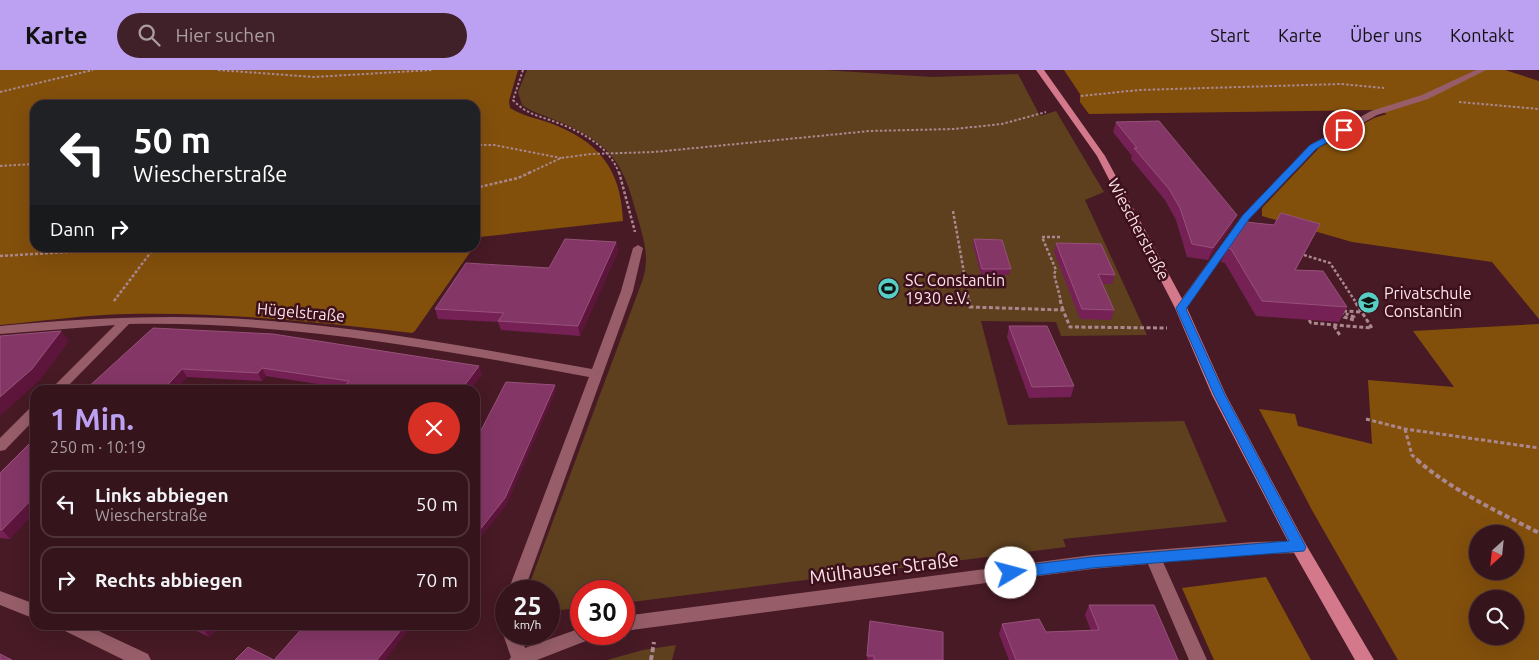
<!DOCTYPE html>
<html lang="de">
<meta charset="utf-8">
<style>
:root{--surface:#35141c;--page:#402129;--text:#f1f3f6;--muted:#aa9ea3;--line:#4f333b;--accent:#bca0f2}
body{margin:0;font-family:Ubuntu,sans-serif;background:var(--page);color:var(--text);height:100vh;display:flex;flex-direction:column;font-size:19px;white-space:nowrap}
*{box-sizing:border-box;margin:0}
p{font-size:16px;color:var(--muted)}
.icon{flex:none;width:28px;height:28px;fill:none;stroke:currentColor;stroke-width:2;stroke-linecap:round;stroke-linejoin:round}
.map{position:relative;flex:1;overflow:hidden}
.details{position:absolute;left:30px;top:315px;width:450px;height:245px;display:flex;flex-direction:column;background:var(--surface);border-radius:15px;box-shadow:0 5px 20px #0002,0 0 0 1px var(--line)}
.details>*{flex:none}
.top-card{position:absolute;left:30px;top:30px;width:450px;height:152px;border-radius:15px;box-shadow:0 5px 20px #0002,0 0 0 1px var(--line);background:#202124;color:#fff;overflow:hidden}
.needle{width:32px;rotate:207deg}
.tools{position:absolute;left:1469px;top:455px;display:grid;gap:10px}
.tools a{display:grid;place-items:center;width:55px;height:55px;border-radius:50%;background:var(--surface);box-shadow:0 5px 20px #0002,0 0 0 1px var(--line);font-size:25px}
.speed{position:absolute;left:495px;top:510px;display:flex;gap:10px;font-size:25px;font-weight:700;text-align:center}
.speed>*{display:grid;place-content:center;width:65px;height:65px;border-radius:50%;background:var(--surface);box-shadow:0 5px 20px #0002,0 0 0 1px var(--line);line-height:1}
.speed small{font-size:12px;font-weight:400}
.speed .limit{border:8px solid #d22;background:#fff;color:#111}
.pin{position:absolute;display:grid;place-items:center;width:42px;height:42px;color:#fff;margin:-21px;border:2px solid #fff;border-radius:50%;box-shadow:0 1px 5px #0007}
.me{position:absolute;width:55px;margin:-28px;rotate:82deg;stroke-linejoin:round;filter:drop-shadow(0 0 4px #0008)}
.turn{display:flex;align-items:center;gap:18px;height:105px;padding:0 20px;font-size:22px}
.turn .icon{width:65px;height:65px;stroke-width:2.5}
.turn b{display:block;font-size:35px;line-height:42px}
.then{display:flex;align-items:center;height:48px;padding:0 20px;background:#0003;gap:10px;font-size:19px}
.round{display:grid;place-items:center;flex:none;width:52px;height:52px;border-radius:26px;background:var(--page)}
.overview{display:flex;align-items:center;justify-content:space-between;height:85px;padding:0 20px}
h1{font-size:30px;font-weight:600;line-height:38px;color:var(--accent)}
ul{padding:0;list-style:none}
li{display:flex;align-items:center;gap:15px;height:68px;margin:0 10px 8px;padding:0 10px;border:2px solid var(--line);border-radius:15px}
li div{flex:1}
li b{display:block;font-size:19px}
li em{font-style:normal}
header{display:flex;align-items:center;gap:30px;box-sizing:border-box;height:70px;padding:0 25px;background:var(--accent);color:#111}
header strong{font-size:24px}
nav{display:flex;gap:28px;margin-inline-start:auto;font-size:18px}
.search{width:350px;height:45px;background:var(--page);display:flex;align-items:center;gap:12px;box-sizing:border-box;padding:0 18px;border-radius:28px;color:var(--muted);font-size:19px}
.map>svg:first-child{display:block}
.green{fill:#5e401e}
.forest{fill:#83500c;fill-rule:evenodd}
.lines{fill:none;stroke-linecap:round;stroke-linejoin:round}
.path-far3{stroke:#ab888f;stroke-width:2;stroke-dasharray:2.5 2;stroke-linecap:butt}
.path-far2{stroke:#ab888f;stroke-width:2.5;stroke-dasharray:3 2;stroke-linecap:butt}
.path-far1{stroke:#ab888f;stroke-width:3;stroke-dasharray:4 2.5;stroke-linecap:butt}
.path{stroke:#ab888f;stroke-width:4;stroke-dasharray:5 3;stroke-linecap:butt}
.lane{fill:#975e69;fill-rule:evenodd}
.street{fill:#975e69;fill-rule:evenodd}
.secondary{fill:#d4798c;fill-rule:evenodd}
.path-bridge{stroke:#ab888f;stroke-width:3;stroke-dasharray:4 2.5;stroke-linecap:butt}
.wall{fill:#752156}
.shaded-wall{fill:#5d153c}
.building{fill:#843666;stroke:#97517a}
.route{fill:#1a73e8;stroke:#114b97}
.labels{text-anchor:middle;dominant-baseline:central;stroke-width:5;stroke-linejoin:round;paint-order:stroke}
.street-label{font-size:16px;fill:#fde3e7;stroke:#3c101c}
.poi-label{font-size:16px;fill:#fde3e7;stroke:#3c101c;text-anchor:start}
.near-street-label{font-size:19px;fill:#fde3e7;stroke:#3c101c}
</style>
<header>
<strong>Karte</strong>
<div class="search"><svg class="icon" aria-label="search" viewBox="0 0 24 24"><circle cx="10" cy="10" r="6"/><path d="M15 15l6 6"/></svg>Hier suchen</div>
<nav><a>Start</a><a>Karte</a><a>Über uns</a><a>Kontakt</a></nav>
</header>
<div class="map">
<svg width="1539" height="590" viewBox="0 0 1539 590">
<rect width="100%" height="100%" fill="#471a25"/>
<g class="green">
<path d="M 527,0 L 823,0 L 932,7 L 1018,4 L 1040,46 L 1056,41 L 1104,122 L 1085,130 L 1147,265 L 1061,266 L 1056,252 L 981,251 L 1008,355 L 1184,351 L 1227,452 L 1063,469 L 1066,477 L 624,533 L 624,521 L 581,521 L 581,538 L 549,541 L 549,521 L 528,521 L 528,518 L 643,209 C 650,186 643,167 637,145 C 623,92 611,74 560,52 C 547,46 533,43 522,35 L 518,22 Z"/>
<polygon points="676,575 672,590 607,590 643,580"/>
</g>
<g class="forest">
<path d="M 0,0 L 518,0 L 509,31 L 510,38 C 523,46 536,48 550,53 C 598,71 621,98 623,151 L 480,167 L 475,174 L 475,35 L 35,35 L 35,178 L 473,178 L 415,261 L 412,263 C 318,252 223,242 128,244 C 85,245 43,251 0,255 Z"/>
<polygon points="1064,0 1505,0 1539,11 1539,249 1492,192 1352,172 1262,146 1262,138 1319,78 1374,48 1387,44 1377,40 1089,44 1080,32 1080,24"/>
<path d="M 1539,254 L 1539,590 L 1398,590 L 1313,442 L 1259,339 L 1295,344 L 1298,356 L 1372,374 L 1368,310 L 1454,317 L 1413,261 ZM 1478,464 L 1515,464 L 1515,501 L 1478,501 ZM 1478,529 L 1515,529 L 1515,566 L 1478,566 Z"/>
<polygon points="1266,507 1311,590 1214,590 1182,518"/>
</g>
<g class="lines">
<g class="path-far3">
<polyline points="218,0 314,7 432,0"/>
<path d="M 523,0 L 513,30 C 524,42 535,45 550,50 C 578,60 608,74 619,103"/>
<polyline points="0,22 93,0"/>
<polyline points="1081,26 1139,20 1341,14 1384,18"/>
<polyline points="1459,32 1539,39"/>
<polyline points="475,75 494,75 561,88"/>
<polyline points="0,96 35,94"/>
<polyline points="529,103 561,88 591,84 654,82 870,61 954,59 1002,54 1046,42"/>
</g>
<g class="path-far2">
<polyline points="619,102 635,162"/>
<polyline points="475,118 518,108 531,102"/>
<polyline points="953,141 969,231"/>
<polyline points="1060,167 1042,167 1056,200 1054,204 1061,231"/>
<polyline points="1304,185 1330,193 1355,231"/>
<polyline points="0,186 137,178"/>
<polyline points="114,231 154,178"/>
</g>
<g class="path-far1">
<polyline points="969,230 970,237 1063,240 1070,257 1167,258"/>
<polyline points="1060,230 1063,240"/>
<polyline points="1341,241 1344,247 1354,250 1354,247 1347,244"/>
<polyline points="1343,241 1361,242"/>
<polyline points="1309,250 1311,253 1372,258 1354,230"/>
<polyline points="1334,256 1341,267"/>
<polyline points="1366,349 1405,359 1539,378"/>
<polyline points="1405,359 1412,385 1419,391"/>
</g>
<g class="path">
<path d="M 1417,390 C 1453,421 1497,441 1539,463"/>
<polyline points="651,590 654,572"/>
</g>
<polygon class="lane" points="1476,0 1486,0 1428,29 1377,45 1316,79 1249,149 1185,240 1177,240 1175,238 1243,145 1310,75 1371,41 1422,25"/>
<g class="street">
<path d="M 638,175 L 643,178 L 633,221 L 524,521 L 508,521 L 589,307 C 437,279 285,251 129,254 L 64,320 L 50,320 L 115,255 L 0,264 L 0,256 C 86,248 171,244 258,250 C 370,258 481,279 592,299 L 621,221 L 633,178 Z"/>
<polygon points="35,336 35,349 5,380 0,381 0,368 30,338"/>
<polygon points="1299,471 1305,473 1307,477 1305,481 1299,483 1253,484 1163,492 1207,590 1189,590 1148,494 1092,499 624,561 624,546 1092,485 1253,472"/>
<polygon points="0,521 35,534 35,549 0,535"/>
<polygon points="60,555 86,555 148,584 151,590 124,590 63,560"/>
<polygon points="506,558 506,564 521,564 525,578 581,558 581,564 594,564 591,569 537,590 509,590 511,587 503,564"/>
</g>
<polygon class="secondary" points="1036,0 1044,0 1105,86 1187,238 1226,325 1305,473 1374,590 1355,590 1293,481 1212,325 1175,238 1097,86"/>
<polyline class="path-bridge" points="1339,244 1347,244"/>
</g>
<g class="wall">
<polygon points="1116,52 1232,156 1208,190 1187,187 1176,150 1165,130 1131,89 1132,86 1113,62"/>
<polygon points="1320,154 1296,200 1347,237 1339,252 1256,246 1225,193 1221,192 1227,178"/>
<polygon points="974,169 1011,199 1009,205 981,205 973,175"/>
<polygon points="616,172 618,181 580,266 501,260 498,252 438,249 435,239 549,198"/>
<polygon points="1056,173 1115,205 1112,214 1102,214 1114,240 1111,250 1080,249 1054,182"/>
<polygon points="1009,256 1074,316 1071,327 1029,328 1007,267"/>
<polygon points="153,258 482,304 470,320 341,320 343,318 266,306 262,311 187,307 176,320 85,320"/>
<polygon points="0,403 10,469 0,468"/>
<polygon points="1089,535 1178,590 1009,590 999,564 1002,554 1046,562 1091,561 1085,545"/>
<polygon points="184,555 222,555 209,567"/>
<polygon points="869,557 943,590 867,590"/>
</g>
<g class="shaded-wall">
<polygon points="1237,145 1232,156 1208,190 1213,178"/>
<polygon points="1320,154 1313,168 1288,214 1295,200"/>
<polygon points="616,172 618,181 580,266 578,256"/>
<polygon points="61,261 69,271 40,310 0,346 0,327"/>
<polygon points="479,296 482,304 470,320 461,320"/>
<polygon points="262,298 266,306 262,311 258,303"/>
<polygon points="182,299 187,307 176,320 163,320"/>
<polygon points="555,315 556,321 507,434 475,475 475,466"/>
<polygon points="35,426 35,442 10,469 2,460"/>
<polygon points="203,555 222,555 209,567 201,556"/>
<polygon points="405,555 412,555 385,590 377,590"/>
</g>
<g class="building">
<polygon points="1159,51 1237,145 1213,178 1192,174 1180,138 1169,119 1134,78 1137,78 1116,52"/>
<polygon points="1281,143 1320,154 1295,200 1323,201 1347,237 1262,231 1231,179 1227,178 1246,152 1274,155"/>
<polygon points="565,169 616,172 578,256 498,251 504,243 435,239 466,193 549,198"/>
<polygon points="974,169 1002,170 1011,199 982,199"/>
<polygon points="1056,173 1101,174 1115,205 1098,204 1114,240 1082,239"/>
<polygon points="1009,256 1047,256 1074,316 1032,317"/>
<polygon points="153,258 273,264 479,296 461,320 448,319 448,320 341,320 349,311 262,298 258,303 182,299 163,320 85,320"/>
<polygon points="61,261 32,299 0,327 0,266"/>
<polygon points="506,312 555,315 505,428 475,466 475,372"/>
<polygon points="35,368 35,426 2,460 0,460 0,403"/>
<polygon points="1089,535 1154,535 1178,590 1016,590 1002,554 1039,549 1046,562 1099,560"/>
<polygon points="870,551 943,562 943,590 874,590 874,586 867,586"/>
<polygon points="305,555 405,555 377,590 274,590"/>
<polygon points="248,577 274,590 235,590"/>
<polygon points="0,584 12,590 0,590"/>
</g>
<polygon class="route" points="1341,59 1347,60 1316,79 1249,149 1186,239 1225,325 1306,477 1304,481 1092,498 1011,509 1006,507 1003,503 1006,499 1011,497 1092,487 1289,471 1214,325 1176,238 1243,145 1310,75"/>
<defs>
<symbol id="stadium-disc" viewBox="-11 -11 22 22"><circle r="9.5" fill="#56cec3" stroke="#3c101c"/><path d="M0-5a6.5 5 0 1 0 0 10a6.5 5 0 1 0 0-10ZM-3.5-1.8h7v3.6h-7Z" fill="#111"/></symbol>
<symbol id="school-disc" viewBox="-11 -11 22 22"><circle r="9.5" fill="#56cec3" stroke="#3c101c"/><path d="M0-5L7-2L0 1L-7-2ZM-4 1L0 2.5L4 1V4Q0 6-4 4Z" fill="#111"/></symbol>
</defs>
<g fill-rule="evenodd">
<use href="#stadium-disc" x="876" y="206" width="25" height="25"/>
<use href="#school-disc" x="1356" y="220" width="25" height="25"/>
</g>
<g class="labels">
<g class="street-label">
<text transform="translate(1139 159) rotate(62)">Wiescherstraße</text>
<text transform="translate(301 242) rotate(5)">Hügelstraße</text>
</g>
<g class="poi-label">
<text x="905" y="210">SC Constantin<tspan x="905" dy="18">1930 e.V.</tspan></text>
<text x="1384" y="223">Privatschule<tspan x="1384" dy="18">Constantin</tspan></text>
</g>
<g class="near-street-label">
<text transform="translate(884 498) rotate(-7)">Mülhauser Straße</text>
</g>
</g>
</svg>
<div class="tools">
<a><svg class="needle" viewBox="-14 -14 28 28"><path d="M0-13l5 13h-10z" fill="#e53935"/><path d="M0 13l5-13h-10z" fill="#aa9ea3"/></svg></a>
<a><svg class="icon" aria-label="search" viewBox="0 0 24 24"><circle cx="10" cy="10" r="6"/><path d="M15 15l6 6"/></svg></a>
</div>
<div class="speed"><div>25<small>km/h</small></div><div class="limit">30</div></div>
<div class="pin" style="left:1344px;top:60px;background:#d93025"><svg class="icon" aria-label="arrive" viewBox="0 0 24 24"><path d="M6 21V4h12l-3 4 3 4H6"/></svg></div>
<svg class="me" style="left:1011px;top:503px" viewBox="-20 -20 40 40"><circle r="19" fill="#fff"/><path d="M0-13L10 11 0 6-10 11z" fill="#1a73e8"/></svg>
<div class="top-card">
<div class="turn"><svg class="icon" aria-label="left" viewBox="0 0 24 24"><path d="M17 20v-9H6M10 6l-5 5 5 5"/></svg><div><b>50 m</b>Wiescherstraße</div></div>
<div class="then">Dann<svg class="icon" aria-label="right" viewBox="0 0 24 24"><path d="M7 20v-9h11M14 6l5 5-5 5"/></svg></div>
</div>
<section class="details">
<div class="overview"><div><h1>1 Min.</h1><p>250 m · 10:19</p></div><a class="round" style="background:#d93025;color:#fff"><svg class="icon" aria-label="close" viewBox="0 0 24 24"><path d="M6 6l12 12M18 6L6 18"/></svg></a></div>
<ul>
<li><svg class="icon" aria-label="left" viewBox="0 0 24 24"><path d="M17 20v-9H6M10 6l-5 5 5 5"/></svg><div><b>Links abbiegen</b><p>Wiescherstraße</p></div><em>50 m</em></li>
<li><svg class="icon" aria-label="right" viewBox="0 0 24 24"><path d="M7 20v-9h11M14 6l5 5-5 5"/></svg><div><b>Rechts abbiegen</b></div><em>70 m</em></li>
</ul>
</section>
</div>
